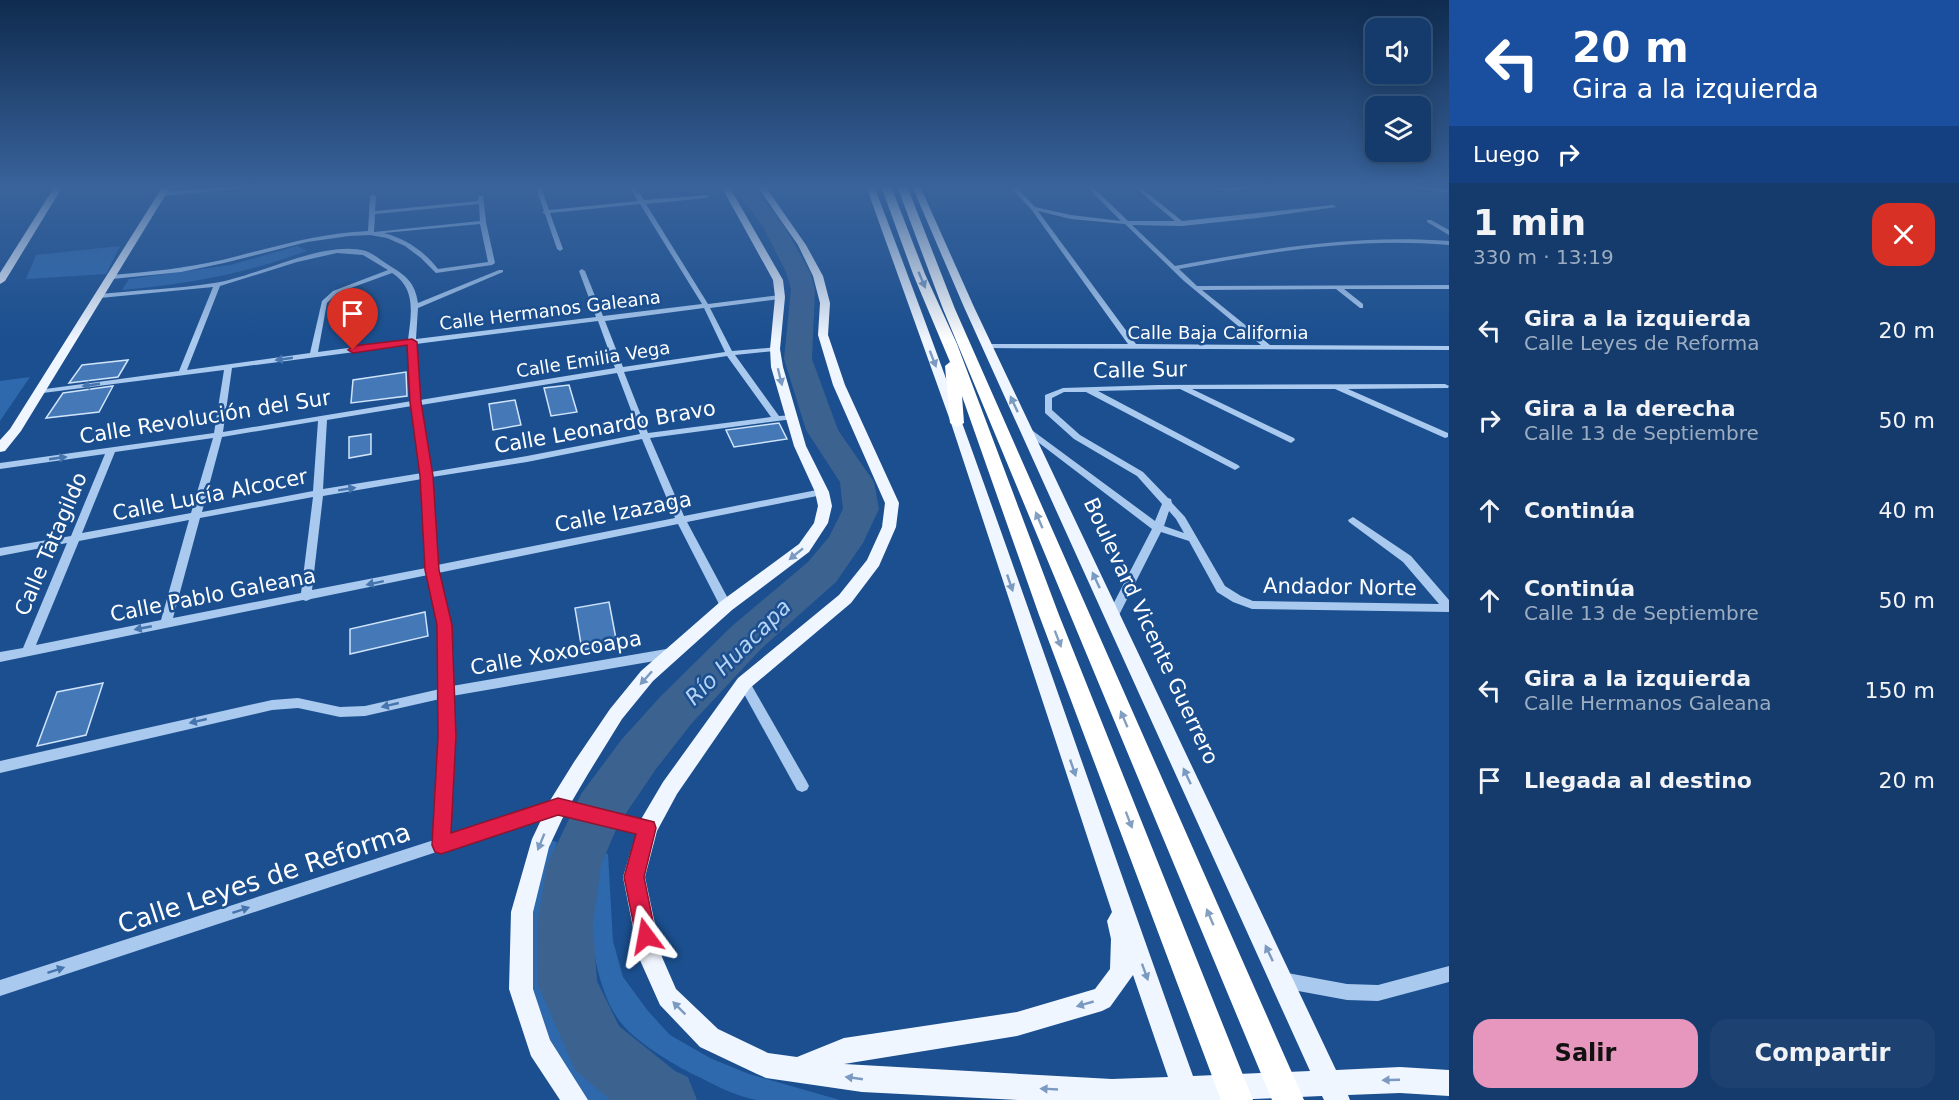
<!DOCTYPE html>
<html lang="es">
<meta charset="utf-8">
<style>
:root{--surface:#143b6b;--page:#1d4271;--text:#f1f3f6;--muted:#9dadc1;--line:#33557e;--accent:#e797bd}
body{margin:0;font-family:"DejaVu Sans",sans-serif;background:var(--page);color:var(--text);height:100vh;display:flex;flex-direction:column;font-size:22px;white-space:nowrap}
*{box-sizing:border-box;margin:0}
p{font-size:20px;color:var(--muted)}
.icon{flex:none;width:33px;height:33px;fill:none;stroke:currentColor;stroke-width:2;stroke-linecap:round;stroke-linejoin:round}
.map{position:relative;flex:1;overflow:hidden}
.details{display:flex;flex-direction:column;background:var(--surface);width:510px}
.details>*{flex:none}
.banner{background:#1a4fa0;color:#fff;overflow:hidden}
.tools{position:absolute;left:1365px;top:18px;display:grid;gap:12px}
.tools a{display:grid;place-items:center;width:66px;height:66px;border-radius:12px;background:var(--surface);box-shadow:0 3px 15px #0003,0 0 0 2px var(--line);font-size:30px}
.pin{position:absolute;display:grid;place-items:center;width:51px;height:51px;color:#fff;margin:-62px -26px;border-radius:50% 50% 50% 0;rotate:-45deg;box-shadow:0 0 6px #0007}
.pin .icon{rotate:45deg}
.me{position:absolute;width:66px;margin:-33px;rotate:347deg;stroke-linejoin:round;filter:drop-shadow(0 0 4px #0008)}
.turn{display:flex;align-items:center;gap:21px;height:126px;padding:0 24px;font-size:27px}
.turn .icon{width:78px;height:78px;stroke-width:2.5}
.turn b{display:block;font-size:42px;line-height:51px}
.then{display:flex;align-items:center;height:57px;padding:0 24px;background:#0003;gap:12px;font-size:22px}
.round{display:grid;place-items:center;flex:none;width:63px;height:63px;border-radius:18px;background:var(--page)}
.head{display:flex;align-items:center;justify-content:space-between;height:102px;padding:0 24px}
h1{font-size:36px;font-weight:700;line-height:45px}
.button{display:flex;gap:12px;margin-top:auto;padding:12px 24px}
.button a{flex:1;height:69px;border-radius:18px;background:var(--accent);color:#111;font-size:24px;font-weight:700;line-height:69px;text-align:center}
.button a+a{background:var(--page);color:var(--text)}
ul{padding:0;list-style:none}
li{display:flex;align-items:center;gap:18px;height:90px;padding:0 24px}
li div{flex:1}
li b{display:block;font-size:22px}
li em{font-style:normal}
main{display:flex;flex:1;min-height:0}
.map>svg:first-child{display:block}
.green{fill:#2e69ad}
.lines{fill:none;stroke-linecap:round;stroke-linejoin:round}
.river{fill:#3c6290;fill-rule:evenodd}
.building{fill:#4478b7;stroke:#cfe3fa;stroke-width:1.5}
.minor{fill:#a9c9ee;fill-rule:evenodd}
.major{fill:#f0f6ff;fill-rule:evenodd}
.highway{fill:#fff;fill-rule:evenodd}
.oneway{fill:#829ec1}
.oneway2{fill:#4674ac}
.oneway3{fill:#7b9ac1}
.route{fill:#e11d48;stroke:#92132f;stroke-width:1.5}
.labels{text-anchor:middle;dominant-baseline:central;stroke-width:5;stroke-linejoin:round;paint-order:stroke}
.far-street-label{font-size:18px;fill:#fff;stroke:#1b4f8f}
.street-label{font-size:21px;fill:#fff;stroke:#1b4f8f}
.water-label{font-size:22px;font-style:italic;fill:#b5d3f5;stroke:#1b4f8f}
.near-street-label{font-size:26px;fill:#fff;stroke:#1b4f8f}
</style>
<main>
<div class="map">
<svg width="1449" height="1100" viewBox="0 0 1449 1100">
<rect width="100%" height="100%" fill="#1b4f8f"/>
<g class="green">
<polygon points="120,246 106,274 26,279 36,255"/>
<path d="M 297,246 L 307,251 C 243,274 189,284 122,290 L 129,279 L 230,265 Z"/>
<polygon points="30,377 0,421 0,381"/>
<path d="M 544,839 L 557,842 C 544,893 535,946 547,998 C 551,1017 576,1050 589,1064 C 602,1078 614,1090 631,1100 L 586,1100 L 537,1030 L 522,946 Z"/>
<path d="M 593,851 L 608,854 L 613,941 L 623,977 L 648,1011 L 670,1035 L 710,1058 L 749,1074 L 840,1100 C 814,1100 782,1100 757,1100 C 738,1097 718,1087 701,1078 C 679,1068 638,1044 622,1024 C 590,986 585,898 593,851 Z"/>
</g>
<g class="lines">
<polygon class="river" points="733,186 753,186 783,224 810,272 815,289 812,359 838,430 874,482 879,509 863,543 836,582 762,648 692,723 656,769 618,825 601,865 593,925 597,981 619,1026 675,1071 688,1077 697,1100 610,1100 575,1070 538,985 537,925 547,865 581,794 622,739 660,697 732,626 808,562 829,537 843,509 840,482 806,430 784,359 791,289 786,272 762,225"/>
</g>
<g class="building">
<polygon points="128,360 118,377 69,383 82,365"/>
<polygon points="406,372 407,396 351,403 353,380"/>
<polygon points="569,385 577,412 551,416 544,388"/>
<polygon points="113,386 99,412 46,418 63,393"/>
<polygon points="515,400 521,425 493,430 489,404"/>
<polygon points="779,423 787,439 734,447 726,430"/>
<polygon points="371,434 371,454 349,458 349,437"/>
<polygon points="609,602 617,644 582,650 575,608"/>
<polygon points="425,612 428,636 350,654 350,629"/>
<polygon points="103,683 86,735 37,746 57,692"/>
</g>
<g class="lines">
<g class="minor">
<polygon points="232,186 252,186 249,188 162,196 159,194 162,192"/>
<polygon points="435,186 446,186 443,188"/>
<path d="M 535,186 L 541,186 L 549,210 L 638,201 L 629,186 L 635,186 L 644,200 L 708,195 L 708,197 L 706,198 L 646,204 L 708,304 L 780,295 L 783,297 L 780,299 L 710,308 L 732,351 L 778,347 L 778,351 L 775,351 L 735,355 L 779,416 L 793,415 L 793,419 L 650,438 L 684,516 L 822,489 L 827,492 L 822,495 L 687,522 L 732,606 L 730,609 L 722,609 L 720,606 L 678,524 L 438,573 L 450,625 L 452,686 L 672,648 L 676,650 L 678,653 L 676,656 L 672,658 L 452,696 L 454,736 L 449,835 L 558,800 L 647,821 L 652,823 L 654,828 L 652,833 L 647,835 L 558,812 L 0,996 L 0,980 L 434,840 L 440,736 L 440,699 L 365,716 L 340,717 L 298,708 L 272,710 L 0,773 L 0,761 L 272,700 L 298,698 L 340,707 L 365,706 L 440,689 L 438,625 L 428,575 L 311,599 L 306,601 L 303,600 L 0,662 L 0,652 L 23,648 L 67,543 L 0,556 L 0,548 L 71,536 L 105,454 L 0,469 L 0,463 L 214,433 L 224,370 L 35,394 L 35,390 L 38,390 L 179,371 L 213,287 L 100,298 L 97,296 L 100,294 C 138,290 177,289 214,283 C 257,277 324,239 366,251 C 374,254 382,261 390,266 C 406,276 415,282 418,303 L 499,270 L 503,270 L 503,272 L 418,308 L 416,339 L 596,317 L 579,271 L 582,269 L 585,271 L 603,316 L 702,304 L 640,204 L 550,213 L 563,249 L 560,251 L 557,249 L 545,214 L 542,212 L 544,211 ZM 337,253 L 363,255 L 388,270 L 333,291 L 322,301 L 310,353 L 187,370 L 220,286 L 297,262 ZM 392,273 C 417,289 411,315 408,340 L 318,352 L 327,303 L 337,293 ZM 704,308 L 725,352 L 623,367 L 605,321 ZM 598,321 L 615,368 L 420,400 L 416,344 ZM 408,345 L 412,401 L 223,432 L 232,368 ZM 727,356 L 771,417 L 648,433 L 624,372 ZM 617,373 L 640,434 L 527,456 L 431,472 L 421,405 ZM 412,406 L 422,473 L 323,489 L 327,420 ZM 318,421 L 313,491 L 202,512 L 222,437 ZM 213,438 L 191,513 L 82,533 L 115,452 ZM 642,439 L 675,518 L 437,565 L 432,477 L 527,462 ZM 422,479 L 426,568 L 312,590 L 323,496 ZM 313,497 L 301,593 L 173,618 L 200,518 ZM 189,520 L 161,620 L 36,645 L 79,541 Z"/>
<path d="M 1009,186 L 1015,186 L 1035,207 L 1071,215 L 1121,221 L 1086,186 L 1092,186 L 1128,221 L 1175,221 L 1133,186 L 1139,186 L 1182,221 L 1333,205 L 1336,207 L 1257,218 L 1182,226 L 1132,225 L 1175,266 C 1269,249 1353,234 1449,241 L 1449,245 C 1354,237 1272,252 1179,269 L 1197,286 L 1449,285 L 1449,289 L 1344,289 L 1363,304 L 1363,308 L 1360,308 L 1336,289 L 1202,290 L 1270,345 L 1449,346 L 1449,350 L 984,348 L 984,344 L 1128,344 L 1031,209 ZM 1038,211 L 1071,219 L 1125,224 L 1184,281 L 1261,345 L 1136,344 Z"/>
<path d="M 1208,186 L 1240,187 L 1239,186 L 1245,186 L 1246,189 C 1234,193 1219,191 1208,186 Z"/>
<polygon points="1413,186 1449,189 1449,193 1416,188"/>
<path d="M 373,194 L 376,196 L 375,211 L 478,201 L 479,196 L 483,196 L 486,222 L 495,263 L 492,265 L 436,273 L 421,258 L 405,246 L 387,238 L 370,235 L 349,236 L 307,242 L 224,263 L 181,272 L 112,279 L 109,277 L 112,275 C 149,272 186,268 222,260 C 271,248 318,233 368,231 L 370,196 ZM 479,204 L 480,221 L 374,232 L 375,214 ZM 480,224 L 488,262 L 438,269 C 424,251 406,239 384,233 Z"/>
<polygon points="1427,220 1431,220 1449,230 1449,235 1427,222"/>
<path d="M 1445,384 L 1449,386 L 1448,388 L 1348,389 L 1448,433 L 1448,437 L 1445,438 L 1335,389 L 1192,389 L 1294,438 L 1295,440 L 1291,443 L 1180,389 L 1098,391 L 1238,465 L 1240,467 L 1235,470 L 1086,392 L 1064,392 L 1052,398 L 1052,410 L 1080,435 L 1143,472 L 1168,498 L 1171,499 L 1172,503 L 1185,517 L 1225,586 L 1241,596 L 1253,601 L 1439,604 L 1403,562 L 1349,522 L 1348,520 L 1353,517 L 1411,556 L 1449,600 L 1449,612 L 1252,609 L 1233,602 L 1217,592 L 1189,541 L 1161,532 L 1117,619 L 1109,619 L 1107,616 L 1152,529 L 1022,430 L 1026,427 L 1029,428 L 1155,521 L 1162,504 L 1137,476 L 1074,439 L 1045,413 L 1045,395 L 1063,388 L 1157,385 ZM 1169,511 L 1176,519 L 1184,533 L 1164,526 Z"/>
<polygon points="744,678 748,679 807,782 809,786 807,790 802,792 797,790 738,683 740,679"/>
<polygon points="1449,966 1449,982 1378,1001 1347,1000 1282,988 1276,986 1274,980 1276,974 1282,972 1347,984 1378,985"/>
</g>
<g class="major">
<polygon points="55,186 63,186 5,281 0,284 0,273"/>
<polygon points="163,186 171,186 21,431 5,451 0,452 0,440 10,429"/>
<polygon points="721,186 729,186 783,280 785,297 780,349 783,367 806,446 829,492 832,506 828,523 809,552 732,610 653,681 622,719 588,774 565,813 549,847 533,912 533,989 550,1040 588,1100 560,1100 531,1056 509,989 511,912 532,839 551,799 574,762 610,709 641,671 720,602 799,544 814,523 818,506 815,492 794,446 771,367 770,349 775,297 773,280"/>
<path d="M 757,186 L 765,186 L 806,245 L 823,276 L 830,303 L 828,335 L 845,385 L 899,503 L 896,527 L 879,566 L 851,603 L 750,688 L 677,794 L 657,831 L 645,877 L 662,957 L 676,989 L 718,1029 L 768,1053 L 797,1057 L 844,1038 L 1017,1012 L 1095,989 L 1110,969 L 1111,939 L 1107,921 L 1112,912 L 951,423 L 866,186 L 874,186 C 987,480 1086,779 1193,1076 L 1310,1071 L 964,307 L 912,186 L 920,186 L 974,307 L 1336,1070 L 1400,1067 L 1449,1070 L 1449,1096 L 1400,1093 L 1348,1095 L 1350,1100 L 1324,1100 L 1322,1096 L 1229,1100 L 1018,1100 L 862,1092 L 766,1078 L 757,1074 L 700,1047 L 660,1005 L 639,958 L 623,877 L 640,821 L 663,782 L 738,678 L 839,595 L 867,560 L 882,527 L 885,503 L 833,385 L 818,335 L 820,303 L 813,276 L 798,245 ZM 1133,975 L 1168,1077 L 1112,1079 L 844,1064 L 1017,1036 L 1102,1011 L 1110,1007 Z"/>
</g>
<g class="highway">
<polygon points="881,186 891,186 925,274 957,344 1059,615 1253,1100 1221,1100 1039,615 962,396 964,423 957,427 950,423 945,366 950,362 913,274"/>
<polygon points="897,186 907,186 955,309 1304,1100 1272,1100 943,309"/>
</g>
</g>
<defs><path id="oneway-solid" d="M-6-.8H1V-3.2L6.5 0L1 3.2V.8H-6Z" transform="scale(1.5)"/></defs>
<g class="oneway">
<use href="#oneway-solid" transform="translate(922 280) rotate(67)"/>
<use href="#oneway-solid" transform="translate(1039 520) rotate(-113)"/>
<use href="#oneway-solid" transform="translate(1058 639) rotate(69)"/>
<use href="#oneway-solid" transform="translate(1124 719) rotate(-113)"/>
<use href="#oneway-solid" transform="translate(1129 820) rotate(69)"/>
<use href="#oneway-solid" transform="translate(1210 917) rotate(-113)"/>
</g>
<g class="oneway2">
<use href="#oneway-solid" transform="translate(284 359) rotate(172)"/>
<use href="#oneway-solid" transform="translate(91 385) rotate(172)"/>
<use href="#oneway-solid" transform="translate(58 458) rotate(-8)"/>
<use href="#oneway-solid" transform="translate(347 489) rotate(-9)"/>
<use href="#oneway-solid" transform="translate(375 583) rotate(168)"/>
<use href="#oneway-solid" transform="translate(143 628) rotate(169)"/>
<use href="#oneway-solid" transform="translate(390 705) rotate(167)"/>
<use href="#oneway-solid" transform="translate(198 721) rotate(167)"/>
<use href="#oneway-solid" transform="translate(241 910) rotate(-18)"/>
<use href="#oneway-solid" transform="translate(56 970) rotate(-18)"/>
</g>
<g class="oneway3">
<use href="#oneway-solid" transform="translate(933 359) rotate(69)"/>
<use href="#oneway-solid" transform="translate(780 377) rotate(76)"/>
<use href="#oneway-solid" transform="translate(1014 404) rotate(-115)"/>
<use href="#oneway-solid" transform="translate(796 554) rotate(141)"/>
<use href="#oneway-solid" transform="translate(1096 580) rotate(-115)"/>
<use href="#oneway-solid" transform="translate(1010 583) rotate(71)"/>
<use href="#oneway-solid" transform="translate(646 678) rotate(132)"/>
<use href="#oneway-solid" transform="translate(1073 768) rotate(71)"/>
<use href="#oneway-solid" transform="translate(1187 776) rotate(-115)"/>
<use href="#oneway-solid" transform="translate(541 842) rotate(112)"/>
<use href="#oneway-solid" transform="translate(1269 953) rotate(-115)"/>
<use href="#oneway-solid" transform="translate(1145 972) rotate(70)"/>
<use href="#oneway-solid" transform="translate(1085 1004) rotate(164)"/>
<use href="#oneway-solid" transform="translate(679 1008) rotate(-135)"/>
<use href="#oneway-solid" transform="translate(854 1078) rotate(-172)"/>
<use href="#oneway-solid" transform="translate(1391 1080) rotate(178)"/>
<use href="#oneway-solid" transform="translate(1049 1089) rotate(-177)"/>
</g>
<linearGradient id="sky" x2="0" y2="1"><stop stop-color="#0f2b4f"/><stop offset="0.55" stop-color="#39639b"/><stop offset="1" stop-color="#39639b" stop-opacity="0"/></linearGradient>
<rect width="1449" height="340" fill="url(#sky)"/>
<polygon class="route" points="412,339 417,342 421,402 433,476 439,570 452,625 456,736 451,833 558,798 654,822 656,828 644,877 656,936 653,944 646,947 639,944 636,936 624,877 636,834 558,815 441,854 435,852 432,845 438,736 437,625 425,570 420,476 410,402 407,345 353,353 348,350 353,346"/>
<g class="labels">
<g class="far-street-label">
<text transform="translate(550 310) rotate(-7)">Calle Hermanos Galeana</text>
<text x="1218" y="332">Calle Baja California</text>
<text transform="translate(593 359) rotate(-9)">Calle Emilia Vega</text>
</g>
<g class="street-label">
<text transform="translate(1140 370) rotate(-1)">Calle Sur</text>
<text transform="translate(205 417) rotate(-9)">Calle Revolución del Sur</text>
<text transform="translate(605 427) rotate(-10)">Calle Leonardo Bravo</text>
<text transform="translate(210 495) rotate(-11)">Calle Lucía Alcocer</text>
<text transform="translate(623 512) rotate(-11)">Calle Izazaga</text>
<text transform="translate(51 544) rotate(-67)">Calle Tatagildo</text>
<text transform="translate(1340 587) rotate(1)">Andador Norte</text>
<text transform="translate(213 595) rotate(-11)">Calle Pablo Galeana</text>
<text transform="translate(1151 631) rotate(65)">Boulevard Vicente Guerrero</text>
<text transform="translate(556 653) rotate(-10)">Calle Xoxocoapa</text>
</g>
<g class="water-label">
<text transform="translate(738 652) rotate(-45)">Río Huacapa</text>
</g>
<g class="near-street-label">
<text transform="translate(264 878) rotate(-18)">Calle Leyes de Reforma</text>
</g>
</g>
</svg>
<div class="tools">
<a><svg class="icon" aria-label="sound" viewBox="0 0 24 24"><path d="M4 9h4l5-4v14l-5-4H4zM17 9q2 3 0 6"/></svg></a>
<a><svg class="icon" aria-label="layers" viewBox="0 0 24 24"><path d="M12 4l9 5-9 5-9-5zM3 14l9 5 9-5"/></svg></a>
</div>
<div class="pin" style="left:353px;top:350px;background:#d93025"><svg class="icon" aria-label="arrive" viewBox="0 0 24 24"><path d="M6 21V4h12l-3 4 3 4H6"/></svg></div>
<svg class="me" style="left:646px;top:936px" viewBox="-20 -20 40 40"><path d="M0-17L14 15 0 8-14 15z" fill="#e11d48" stroke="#fff" stroke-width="4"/></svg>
</div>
<section class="details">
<div class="banner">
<div class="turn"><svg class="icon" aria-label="left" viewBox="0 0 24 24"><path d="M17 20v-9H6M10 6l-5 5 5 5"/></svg><div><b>20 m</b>Gira a la izquierda</div></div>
<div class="then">Luego<svg class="icon" aria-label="right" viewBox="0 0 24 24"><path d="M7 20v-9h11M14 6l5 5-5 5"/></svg></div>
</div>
<div class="head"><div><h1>1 min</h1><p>330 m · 13:19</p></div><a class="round" style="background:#d93025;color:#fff"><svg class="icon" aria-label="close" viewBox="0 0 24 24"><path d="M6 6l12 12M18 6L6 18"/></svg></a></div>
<ul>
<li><svg class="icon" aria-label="left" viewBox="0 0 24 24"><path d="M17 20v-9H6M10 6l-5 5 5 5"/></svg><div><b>Gira a la izquierda</b><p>Calle Leyes de Reforma</p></div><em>20 m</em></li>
<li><svg class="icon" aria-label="right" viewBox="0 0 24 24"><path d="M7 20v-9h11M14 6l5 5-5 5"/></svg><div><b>Gira a la derecha</b><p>Calle 13 de Septiembre</p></div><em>50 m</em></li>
<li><svg class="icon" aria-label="ahead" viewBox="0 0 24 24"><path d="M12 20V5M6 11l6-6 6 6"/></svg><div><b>Continúa</b></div><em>40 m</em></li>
<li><svg class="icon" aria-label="ahead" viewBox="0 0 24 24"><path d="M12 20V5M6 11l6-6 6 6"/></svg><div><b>Continúa</b><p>Calle 13 de Septiembre</p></div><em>50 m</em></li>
<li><svg class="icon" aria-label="left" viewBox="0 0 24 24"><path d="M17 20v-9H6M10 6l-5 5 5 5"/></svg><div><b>Gira a la izquierda</b><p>Calle Hermanos Galeana</p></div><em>150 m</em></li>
<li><svg class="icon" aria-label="arrive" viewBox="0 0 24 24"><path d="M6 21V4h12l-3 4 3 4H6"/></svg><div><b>Llegada al destino</b></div><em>20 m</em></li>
</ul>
<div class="button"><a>Salir</a><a>Compartir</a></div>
</section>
</main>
